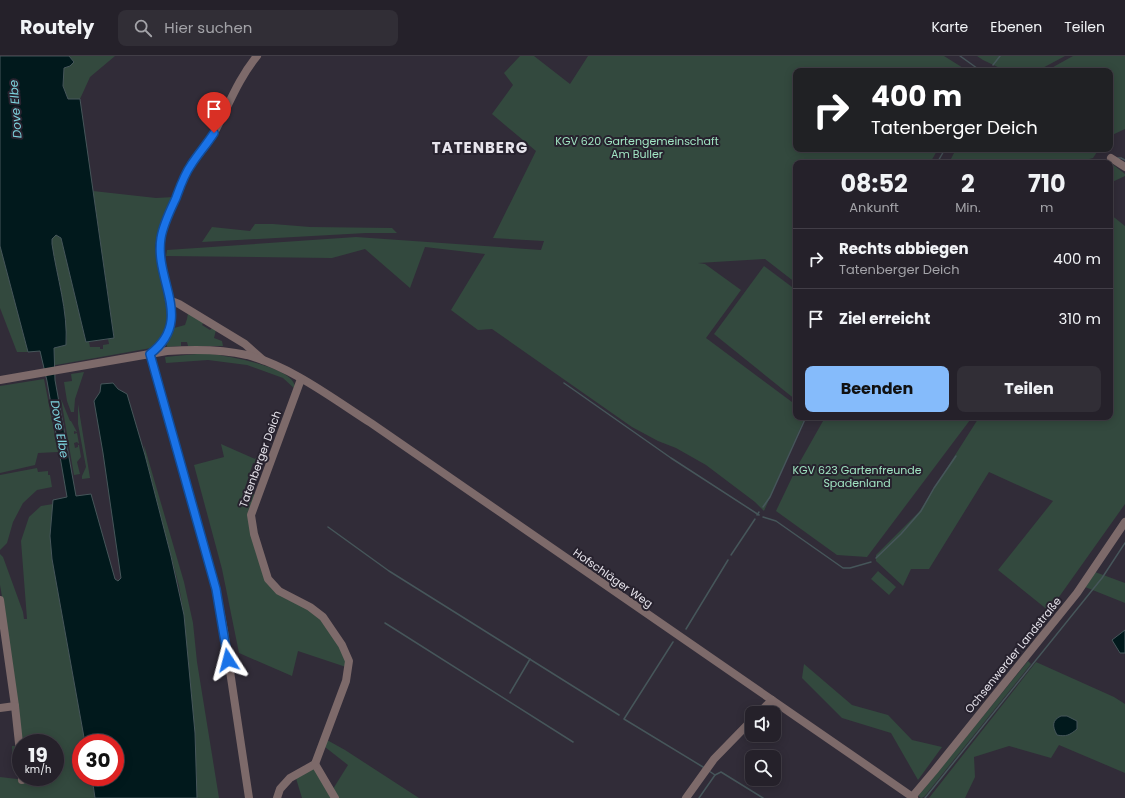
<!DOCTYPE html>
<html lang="de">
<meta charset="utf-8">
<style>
:root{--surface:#25212a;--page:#312e36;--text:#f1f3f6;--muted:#a3a3a8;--line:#423e47;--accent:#85bbfb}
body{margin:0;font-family:Poppins,sans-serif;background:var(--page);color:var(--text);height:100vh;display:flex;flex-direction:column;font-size:15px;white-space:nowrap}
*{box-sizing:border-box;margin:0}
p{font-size:13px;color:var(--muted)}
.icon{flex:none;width:22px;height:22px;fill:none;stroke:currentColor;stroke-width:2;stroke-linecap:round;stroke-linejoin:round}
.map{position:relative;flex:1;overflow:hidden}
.details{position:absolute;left:793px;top:104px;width:320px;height:260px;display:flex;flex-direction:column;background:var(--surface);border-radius:8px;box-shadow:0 2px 10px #0003,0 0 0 1px var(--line)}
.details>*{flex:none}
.guide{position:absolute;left:793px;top:12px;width:320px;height:84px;border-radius:8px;box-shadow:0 2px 10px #0003,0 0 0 1px var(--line);background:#202124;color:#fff;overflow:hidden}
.buttons{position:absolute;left:745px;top:650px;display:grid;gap:8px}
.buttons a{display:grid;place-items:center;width:36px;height:36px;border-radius:8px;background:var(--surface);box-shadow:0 2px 10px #0003,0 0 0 1px var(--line);font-size:20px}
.speed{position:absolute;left:12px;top:678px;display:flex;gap:8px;font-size:20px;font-weight:700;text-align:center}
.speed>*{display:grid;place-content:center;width:52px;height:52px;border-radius:50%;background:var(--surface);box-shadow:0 2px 10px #0003,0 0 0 1px var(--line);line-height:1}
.speed small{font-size:10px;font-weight:400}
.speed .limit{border:6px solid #d22;background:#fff;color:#111}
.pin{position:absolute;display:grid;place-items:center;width:34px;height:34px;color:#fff;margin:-41px -17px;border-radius:50% 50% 50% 0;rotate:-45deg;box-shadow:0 0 4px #0007}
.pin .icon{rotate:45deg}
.me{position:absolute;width:44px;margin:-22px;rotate:351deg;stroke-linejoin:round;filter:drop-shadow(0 0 3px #0008)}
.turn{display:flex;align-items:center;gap:14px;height:84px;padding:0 12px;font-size:18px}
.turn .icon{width:52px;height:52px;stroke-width:2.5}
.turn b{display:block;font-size:28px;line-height:34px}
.eta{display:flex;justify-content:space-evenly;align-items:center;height:68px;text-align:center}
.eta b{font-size:24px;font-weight:700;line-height:28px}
.action{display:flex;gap:8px;margin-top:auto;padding:8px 12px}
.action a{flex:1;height:46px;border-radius:8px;background:var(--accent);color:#111;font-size:16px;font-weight:700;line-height:46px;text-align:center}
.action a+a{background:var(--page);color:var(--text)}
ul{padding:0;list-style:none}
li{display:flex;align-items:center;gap:12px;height:60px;padding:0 12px;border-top:1px solid var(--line)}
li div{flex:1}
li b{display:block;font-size:15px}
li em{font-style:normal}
header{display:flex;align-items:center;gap:24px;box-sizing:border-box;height:56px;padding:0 20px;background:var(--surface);border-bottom:1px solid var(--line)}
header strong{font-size:19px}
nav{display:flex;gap:22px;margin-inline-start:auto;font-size:14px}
.search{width:280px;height:36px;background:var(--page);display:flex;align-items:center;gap:10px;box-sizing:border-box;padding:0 14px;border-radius:8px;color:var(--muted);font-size:15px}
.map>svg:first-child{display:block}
.green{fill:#33493e}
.water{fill:#01191c;stroke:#46565a}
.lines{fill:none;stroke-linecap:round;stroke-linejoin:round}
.stream{stroke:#46565a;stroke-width:1.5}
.minor{stroke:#7d6a6a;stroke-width:8}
.route-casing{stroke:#114b97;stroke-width:10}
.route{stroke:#1a73e8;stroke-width:7}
.labels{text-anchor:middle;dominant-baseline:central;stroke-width:4;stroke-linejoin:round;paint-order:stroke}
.park-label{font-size:11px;fill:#a0e4c2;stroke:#27222e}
.street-label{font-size:11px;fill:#e6e3eb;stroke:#27222e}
.water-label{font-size:12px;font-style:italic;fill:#7dd2dd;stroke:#27222e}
.district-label{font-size:15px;font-weight:bold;letter-spacing:1px;fill:#e6e3eb;stroke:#27222e}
</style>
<header>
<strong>Routely</strong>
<div class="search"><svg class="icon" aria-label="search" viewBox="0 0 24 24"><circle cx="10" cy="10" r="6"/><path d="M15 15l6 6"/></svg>Hier suchen</div>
<nav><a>Karte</a><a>Ebenen</a><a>Teilen</a></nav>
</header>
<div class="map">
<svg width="1125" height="742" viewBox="0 0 1125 742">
<rect width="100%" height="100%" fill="#312c38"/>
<g class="green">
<polygon points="69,0 115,0 90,21 80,43 68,43 63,30 64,12 70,10 74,6"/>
<polygon points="520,0 534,0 570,28 588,0 944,0 968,15 796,15 796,93 938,93 930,107 796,107 796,227 765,203 698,207 705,208 741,234 706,282 796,349 796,361 805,361 764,455 755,446 706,409 676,392 658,385 632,371 492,273 478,274 451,254 485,198 425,191 410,232 365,193 332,202 166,200 167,194 356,181 541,194 544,185 493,182 536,95 492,58 513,29 504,17"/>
<polygon points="977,0 1065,0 1037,15 1006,15 983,4"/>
<polygon points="1073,0 1125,0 1125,73 1110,80 1110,15 1046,15"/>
<polygon points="956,93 1099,93 1093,102 1074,107 949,107"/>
<polygon points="1111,107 1125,118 1125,120 1110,127"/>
<path d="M 93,135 L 156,142 L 174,141 L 155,190 L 164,233 L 167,257 L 167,270 L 160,284 L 151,292 L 56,309 L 54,309 L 54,292 L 66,289 C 68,254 57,222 52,188 L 52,183 L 56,179 L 61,182 L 86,286 L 89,286 L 90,291 L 100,291 L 100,293 L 103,293 L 103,289 L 109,288 L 108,283 L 114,281 Z"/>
<polygon points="1110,158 1125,170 1125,448 1049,555 998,514 1053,445 989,416 929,513 911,513 903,530 876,505 876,499 919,456 978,363 976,361 1110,361"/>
<polygon points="255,168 273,168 310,171 392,172 397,177 366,177 202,186 212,171 250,175"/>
<polygon points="0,190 28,296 17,296 0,252"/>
<polygon points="764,210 796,234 796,344 714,278"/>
<polygon points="188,257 204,266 202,269 210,274 212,272 216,274 214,282 222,285 223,290 188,290 187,286 181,286 181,290 167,291 167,286 174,272 185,269 187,263"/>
<path d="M 207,297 C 223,300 298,310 295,333 L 283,322 L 247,309 L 208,304 L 166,307 L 165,301 Z"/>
<polygon points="84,316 75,343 74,356 71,356 67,345 64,326 72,325 71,318"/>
<polygon points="44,323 58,396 38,397 35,409 0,417 0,330"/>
<polygon points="61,343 70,365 71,365 77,376 74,375 74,378 77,377 79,388 77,386 74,387 75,392 78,391 78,389 79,389 81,401 77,406 80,418 74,419"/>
<polygon points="78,348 90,422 82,423 82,420 86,411 78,368"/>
<polygon points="818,361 967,361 970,364 867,501 837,499 776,455 797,411 823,365"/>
<path d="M 221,388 L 255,403 L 266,391 L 259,408 L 253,407 L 244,435 L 256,439 L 249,458 L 265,523 C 281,534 310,550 322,565 C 333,577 341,592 347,607 L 346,611 L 298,595 L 292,620 L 239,597 L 222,513 L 194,409 L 224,401 Z"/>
<polygon points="144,389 184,526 193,567 197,606 219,742 197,742 195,677 184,559 179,530 145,399"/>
<polygon points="37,412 38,416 48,415 48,419 50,419 52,431 37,434 23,447 13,466 7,487 0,494 0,419"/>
<polygon points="53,448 50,480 52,503 85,687 81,687 81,721 92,721 95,742 0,742 0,721 17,723 25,723 25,721 55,721 55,687 22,687 4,552 0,529 0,498 3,501 23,556 24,563 27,563 21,485 29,461 41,450"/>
<polygon points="878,515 896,531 889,539 871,523"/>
<polygon points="1095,516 1125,527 1125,547 1085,531"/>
<polygon points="1028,605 1031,608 924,741 921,742 918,740"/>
<polygon points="1036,606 1114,641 1125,648 1125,717 1059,689 1051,702 1009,690 974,701 975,721 965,742 929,742"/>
<polygon points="804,608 852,649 888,659 912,684 942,691 918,724 891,677 842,662 802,622"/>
<polygon points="327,684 345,694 419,742 302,742 295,719 312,705 333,733 348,709 325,691"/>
<polygon points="12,690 17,690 19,714 13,715"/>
</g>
<g class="water">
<path d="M 0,0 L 69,0 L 74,6 L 70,10 L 64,12 L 63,30 L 68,43 L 80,43 L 114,282 L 86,286 L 61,182 L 56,179 L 52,183 L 52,188 C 57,222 68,254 66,289 L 54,292 L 55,324 L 76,440 L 91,438 L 115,523 L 118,525 L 121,522 L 103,397 L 94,345 L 100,336 L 101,328 L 113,327 L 118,333 L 127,338 L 145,399 L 171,500 L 184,559 L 195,677 L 197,742 L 95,742 L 92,721 L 115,721 L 115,687 L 85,687 L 52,503 L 50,480 L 53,444 L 67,441 L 47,325 L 40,295 L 28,296 L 0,190 Z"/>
<polygon points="1125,574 1125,597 1120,597 1112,584"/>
<path d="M 1061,660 L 1067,660 L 1077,665 L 1077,673 C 1070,679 1066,681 1057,679 C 1052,670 1052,664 1061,660 Z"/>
</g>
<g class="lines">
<g class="stream">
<polyline points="960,0 981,15"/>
<polyline points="993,9 1000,0"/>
<polyline points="988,15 989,14"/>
<polyline points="1118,102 1121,102 1125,104"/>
<polyline points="937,107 945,93"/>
<polyline points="1096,107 1107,105"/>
<polyline points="564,327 671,402 759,459"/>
<polyline points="763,451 770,441 806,361"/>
<polyline points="757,459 759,456"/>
<polyline points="763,461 776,465 843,512 850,512 871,506"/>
<polyline points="328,471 389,515 619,659"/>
<polyline points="731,499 755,463"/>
<polyline points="876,502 901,478 921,455 934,432 956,400"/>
<polyline points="385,567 573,686"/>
<polyline points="686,573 728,504"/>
<polyline points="673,586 624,663 703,711"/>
<polyline points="510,637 530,603"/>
<polyline points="709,715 715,719 721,716 763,742"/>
<polyline points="699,742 715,719"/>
<polyline points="925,742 1102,522 1125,487"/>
</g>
<g class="minor">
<polyline points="1111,102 1125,111"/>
<polyline points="169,244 179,248 245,288 263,304"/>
<path d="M 152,297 C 193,266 155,222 161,182 C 163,168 171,153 177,140 C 181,129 185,118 191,109 C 198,98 208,89 214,77 C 228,51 238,23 257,0"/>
<polyline points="150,299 216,533 224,575 249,742"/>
<path d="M 0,324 L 167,295 C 194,293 221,293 247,299 C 292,311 332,342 371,367 L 914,742"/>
<polyline points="0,544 15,650 21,706"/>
<polyline points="0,652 15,650"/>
<polyline points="759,657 772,644"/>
<polyline points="315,708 335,742"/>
<polyline points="22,721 22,724"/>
<polyline points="912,741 934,715 1077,537 1125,466"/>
<polyline points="277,742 280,733 290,722 315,708 346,625 349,605 342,589 323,561 310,551 279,535 268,523 254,478 251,459 301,323"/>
<polyline points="686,742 714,703 752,664"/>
</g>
</g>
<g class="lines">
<defs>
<path id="route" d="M 214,77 C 207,88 198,98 191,109 C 184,119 180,131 176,142 C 170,155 163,169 161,182 C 154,225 195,264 150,298 L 216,533 L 228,604"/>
</defs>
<use href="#route" class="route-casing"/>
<use href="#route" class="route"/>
</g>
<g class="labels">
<g class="park-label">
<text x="637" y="85">KGV 620 Gartengemeinschaft<tspan x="637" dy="13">Am Buller</tspan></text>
<text x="857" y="414">KGV 623 Gartenfreunde<tspan x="857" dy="13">Spadenland</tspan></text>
</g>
<g class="street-label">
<text transform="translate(260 403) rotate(-70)">Tatenberger Deich</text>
<text transform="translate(613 522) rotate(35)">Hofschläger Weg</text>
<text transform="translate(1013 599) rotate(-51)">Ochsenwerder Landstraße</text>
</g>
<g class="water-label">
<text transform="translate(15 53) rotate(-94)">Dove Elbe</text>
<text transform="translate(60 373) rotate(80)">Dove Elbe</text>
</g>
<g class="district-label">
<text x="480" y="91">TATENBERG</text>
</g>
</g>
</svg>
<div class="buttons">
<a><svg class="icon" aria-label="sound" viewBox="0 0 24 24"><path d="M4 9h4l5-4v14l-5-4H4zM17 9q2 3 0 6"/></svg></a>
<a><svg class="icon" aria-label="search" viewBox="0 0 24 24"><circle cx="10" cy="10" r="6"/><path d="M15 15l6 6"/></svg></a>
</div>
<div class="speed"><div>19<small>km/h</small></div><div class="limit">30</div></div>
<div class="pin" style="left:214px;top:77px;background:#d93025"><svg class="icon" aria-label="arrive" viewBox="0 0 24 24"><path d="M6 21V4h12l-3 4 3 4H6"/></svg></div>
<svg class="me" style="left:228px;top:604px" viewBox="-20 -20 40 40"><path d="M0-17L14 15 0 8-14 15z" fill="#1a73e8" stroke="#fff" stroke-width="4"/></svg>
<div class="guide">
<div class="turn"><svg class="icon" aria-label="right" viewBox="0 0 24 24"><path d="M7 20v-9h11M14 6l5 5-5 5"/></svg><div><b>400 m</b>Tatenberger Deich</div></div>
</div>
<section class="details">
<div class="eta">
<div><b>08:52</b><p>Ankunft</p></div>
<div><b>2</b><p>Min.</p></div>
<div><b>710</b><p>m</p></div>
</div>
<ul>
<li><svg class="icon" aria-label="right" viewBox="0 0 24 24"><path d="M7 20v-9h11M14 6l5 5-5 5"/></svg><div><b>Rechts abbiegen</b><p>Tatenberger Deich</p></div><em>400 m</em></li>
<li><svg class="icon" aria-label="arrive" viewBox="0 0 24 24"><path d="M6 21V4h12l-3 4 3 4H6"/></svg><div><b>Ziel erreicht</b></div><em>310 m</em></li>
</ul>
<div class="action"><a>Beenden</a><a>Teilen</a></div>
</section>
</div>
